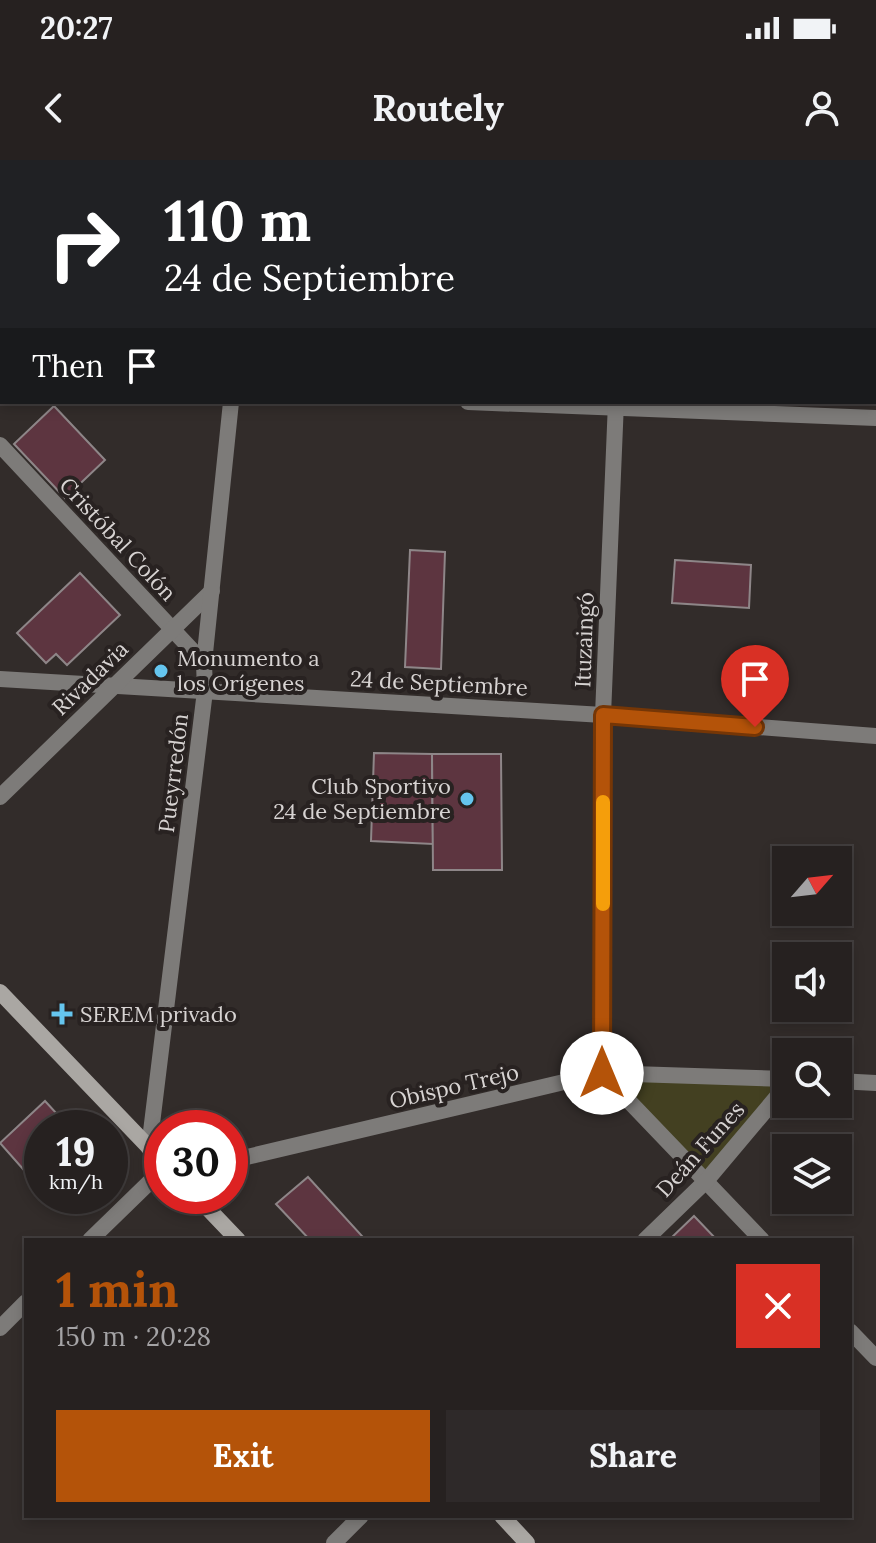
<!DOCTYPE html>
<meta charset="utf-8">
<style>
:root{--surface:#262120;--page:#2e2929;--text:#f1f3f6;--muted:#a4a3a5;--line:#423e3e;--accent:#b45309}
body{margin:0;font-family:Lora,serif;background:var(--page);color:var(--text);height:100vh;display:flex;flex-direction:column;font-size:30px;white-space:nowrap}
*{box-sizing:border-box;margin:0}
p{font-size:26px;color:var(--muted)}
.icon{flex:none;width:44px;height:44px;fill:none;stroke:currentColor;stroke-width:2;stroke-linecap:round;stroke-linejoin:round}
.map{position:relative;flex:1;overflow:hidden}
.sheet{position:absolute;left:24px;top:1078px;width:828px;height:280px;display:flex;flex-direction:column;background:var(--surface);border-radius:0px;box-shadow:0 4px 12px #0003,0 0 0 2px var(--line)}
.sheet>*{flex:none}
.banner{position:absolute;left:0px;top:0px;width:876px;height:244px;box-shadow:0 4px 12px #0003,0 0 0 2px var(--line);background:#202124;color:#fff;overflow:hidden}
.needle{width:52px;rotate:62deg}
.fabs{position:absolute;left:772px;top:686px;display:grid;gap:16px}
.fabs a{display:grid;place-items:center;width:80px;height:80px;border-radius:0px;background:var(--surface);box-shadow:0 4px 12px #0003,0 0 0 2px var(--line);font-size:40px}
.speed{position:absolute;left:24px;top:950px;display:flex;gap:16px;font-size:40px;font-weight:700;text-align:center}
.speed>*{display:grid;place-content:center;width:104px;height:104px;border-radius:50%;background:var(--surface);box-shadow:0 4px 12px #0003,0 0 0 2px var(--line);line-height:1}
.speed small{font-size:20px;font-weight:400}
.speed .limit{border:12px solid #d22;background:#fff;color:#111}
.pin{position:absolute;display:grid;place-items:center;width:68px;height:68px;color:#fff;margin:-82px -34px;border-radius:50% 50% 50% 0;rotate:-45deg;box-shadow:0 0 8px #0007}
.pin .icon{rotate:45deg}
.me{position:absolute;width:88px;margin:-44px;rotate:0deg;stroke-linejoin:round;filter:drop-shadow(0 0 6px #0008)}
.turn{display:flex;align-items:center;gap:28px;height:168px;padding:0 32px;font-size:36px}
.turn .icon{width:104px;height:104px;stroke-width:2.5}
.turn b{display:block;font-size:56px;line-height:68px}
.then{display:flex;align-items:center;height:76px;padding:0 32px;background:#0003;gap:16px;font-size:30px}
.round{display:grid;place-items:center;flex:none;width:84px;height:84px;border-radius:0px;background:var(--page)}
.head{display:flex;align-items:center;justify-content:space-between;height:136px;padding:0 32px}
h1{font-size:48px;font-weight:800;line-height:60px;color:var(--accent)}
.cta{display:flex;gap:16px;margin-top:auto;padding:16px 32px}
.cta a{flex:1;height:92px;border-radius:0px;background:var(--accent);color:#fff;font-size:32px;font-weight:800;line-height:92px;text-align:center}
.cta a+a{background:var(--page);color:var(--text)}
.status{display:flex;justify-content:space-between;align-items:center;height:56px;padding:0 40px;background:var(--surface);direction:ltr}
.status svg{height:22px;fill:currentColor}
header{display:flex;justify-content:space-between;align-items:center;height:104px;padding:0 32px;background:var(--surface);font-size:36px;font-weight:800}
.map>svg:first-child{display:block}
.green{fill:#434021}
.building{fill:#5d3540;stroke:#8e8688;stroke-width:2}
.lines{fill:none;stroke-linecap:round;stroke-linejoin:round}
.street{stroke:#7d7b79;stroke-width:16}
.secondary{stroke:#aaa7a3;stroke-width:16}
.route-casing{stroke:#753606;stroke-width:20}
.route{stroke:#b45309;stroke-width:14}
.slow{stroke:#f59e0b;stroke-width:14}
.poi-dot{fill:#65c5ee;stroke:#282221;stroke-width:3}
.labels{text-anchor:middle;dominant-baseline:central;stroke-width:8;stroke-linejoin:round;paint-order:stroke}
.street-label{font-size:22px;fill:#d7d3d2;stroke:#282221}
.poi-label{font-size:22px;fill:#d7d3d2;stroke:#282221;text-anchor:start}
</style>
<div class="status"><b>20:27</b><svg viewBox="0 0 49 12"><path d="M0 12V9h3v3zM5 12V6h3v6zM10 12V3h3v9zM15 12V0h3v12zM26 1h20v11H26zM47 4h2v5h-2z"/></svg></div>
<header><svg class="icon" aria-label="back" viewBox="0 0 24 24"><path d="M15 5l-7 7 7 7"/></svg>Routely<svg class="icon" aria-label="person" viewBox="0 0 24 24"><circle cx="12" cy="8" r="4"/><path d="M4 21q1-7 8-7t8 7"/></svg></header>
<div class="map">
<svg width="876" height="1383" viewBox="0 0 876 1383">
<rect width="100%" height="100%" fill="#322c2a"/>
<polygon class="green" points="609,917 785,923 706,1015"/>
<g class="building">
<polygon points="0,11 2,13 0,60"/>
<polygon points="54,246 105,300 65,338 14,284"/>
<polygon points="410,390 445,392 441,509 405,507"/>
<polygon points="675,400 751,405 749,448 672,443"/>
<polygon points="80,413 120,455 67,505 56,494 46,503 17,473"/>
<polygon points="374,593 432,594 433,684 371,681"/>
<polygon points="432,594 501,594 502,710 433,710"/>
<polygon points="45,941 69,967 42,968 42,992 23,1009 0,983"/>
<polygon points="308,1017 362,1076 356,1080 310,1080 276,1044"/>
<polygon points="694,1056 717,1080 669,1080"/>
</g>
<g class="lines">
<g class="street">
<polyline points="113,2 115,0"/>
<polyline points="255,2 255,0"/>
<polyline points="619,2 619,0"/>
<polyline points="0,114 2,112"/>
<polyline points="0,227 2,227"/>
<polyline points="468,242 876,258"/>
<polyline points="0,285 204,503"/>
<polyline points="0,519 603,555 876,576"/>
<polyline points="0,637 212,431"/>
<polyline points="602,913 603,555 616,242"/>
<polyline points="602,913 762,1080"/>
<polyline points="838,921 876,923"/>
<polyline points="149,988 205,531 204,503 231,242"/>
<polyline points="230,1001 602,913 786,919"/>
<polyline points="90,1080 162,1010"/>
<polyline points="645,1080 706,1021 786,926"/>
<polyline points="0,1168 26,1142"/>
<polyline points="850,1171 876,1198"/>
<polyline points="334,1383 361,1356"/>
</g>
<g class="secondary">
<polyline points="0,832 162,1001"/>
<polyline points="196,1036 238,1080"/>
<polyline points="502,1356 527,1383"/>
</g>
</g>
<g class="lines">
<defs>
<polyline id="route" points="602,913 603,555 755,567"/>
</defs>
<use href="#route" class="route-casing"/>
<use href="#route" class="route"/>
<polyline class="slow" points="603,744 603,642"/>
</g>
<g class="poi-dot">
<circle cx="161" cy="511" r="8"/>
<circle cx="467" cy="639" r="8"/>
<path d="M58 842h8v8h8v8h-8v8h-8v-8h-8v-8h8z"/>
</g>
<g class="labels">
<g class="street-label">
<text transform="translate(118 379) rotate(47)">Cristóbal Colón</text>
<text transform="translate(584 480) rotate(-88)">Ituzaingó</text>
<text transform="translate(90 518) rotate(-44)">Rivadavia</text>
<text transform="translate(439 523) rotate(3)">24 de Septiembre</text>
<text transform="translate(173 613) rotate(-83)">Pueyrredón</text>
<text transform="translate(454 926) rotate(-13)">Obispo Trejo</text>
<text transform="translate(700 989) rotate(-48)">Deán Funes</text>
</g>
<g class="poi-label">
<text x="177" y="498">Monumento a<tspan x="177" dy="25">los Orígenes</tspan></text>
<text x="451" y="626" text-anchor="end">Club Sportivo<tspan x="451" dy="25">24 de Septiembre</tspan></text>
<text x="80" y="854">SEREM privado</text>
</g>
</g>
</svg>
<div class="fabs">
<a><svg class="needle" viewBox="-14 -14 28 28"><path d="M0-13l5 13h-10z" fill="#e53935"/><path d="M0 13l5-13h-10z" fill="#a4a3a5"/></svg></a>
<a><svg class="icon" aria-label="sound" viewBox="0 0 24 24"><path d="M4 9h4l5-4v14l-5-4H4zM17 9q2 3 0 6"/></svg></a>
<a><svg class="icon" aria-label="search" viewBox="0 0 24 24"><circle cx="10" cy="10" r="6"/><path d="M15 15l6 6"/></svg></a>
<a><svg class="icon" aria-label="layers" viewBox="0 0 24 24"><path d="M12 4l9 5-9 5-9-5zM3 14l9 5 9-5"/></svg></a>
</div>
<div class="speed"><div>19<small>km/h</small></div><div class="limit">30</div></div>
<div class="pin" style="left:755px;top:567px;background:#d93025"><svg class="icon" aria-label="arrive" viewBox="0 0 24 24"><path d="M6 21V4h12l-3 4 3 4H6"/></svg></div>
<svg class="me" style="left:602px;top:913px" viewBox="-20 -20 40 40"><circle r="19" fill="#fff"/><path d="M0-13L10 11 0 6-10 11z" fill="#b45309"/></svg>
<div class="banner">
<div class="turn"><svg class="icon" aria-label="right" viewBox="0 0 24 24"><path d="M7 20v-9h11M14 6l5 5-5 5"/></svg><div><b>110 m</b>24 de Septiembre</div></div>
<div class="then">Then<svg class="icon" aria-label="arrive" viewBox="0 0 24 24"><path d="M6 21V4h12l-3 4 3 4H6"/></svg></div>
</div>
<section class="sheet">
<div class="head"><div><h1>1 min</h1><p>150 m · 20:28</p></div><a class="round" style="background:#d93025;color:#fff"><svg class="icon" aria-label="close" viewBox="0 0 24 24"><path d="M6 6l12 12M18 6L6 18"/></svg></a></div>
<div class="cta"><a>Exit</a><a>Share</a></div>
</section>
</div>
